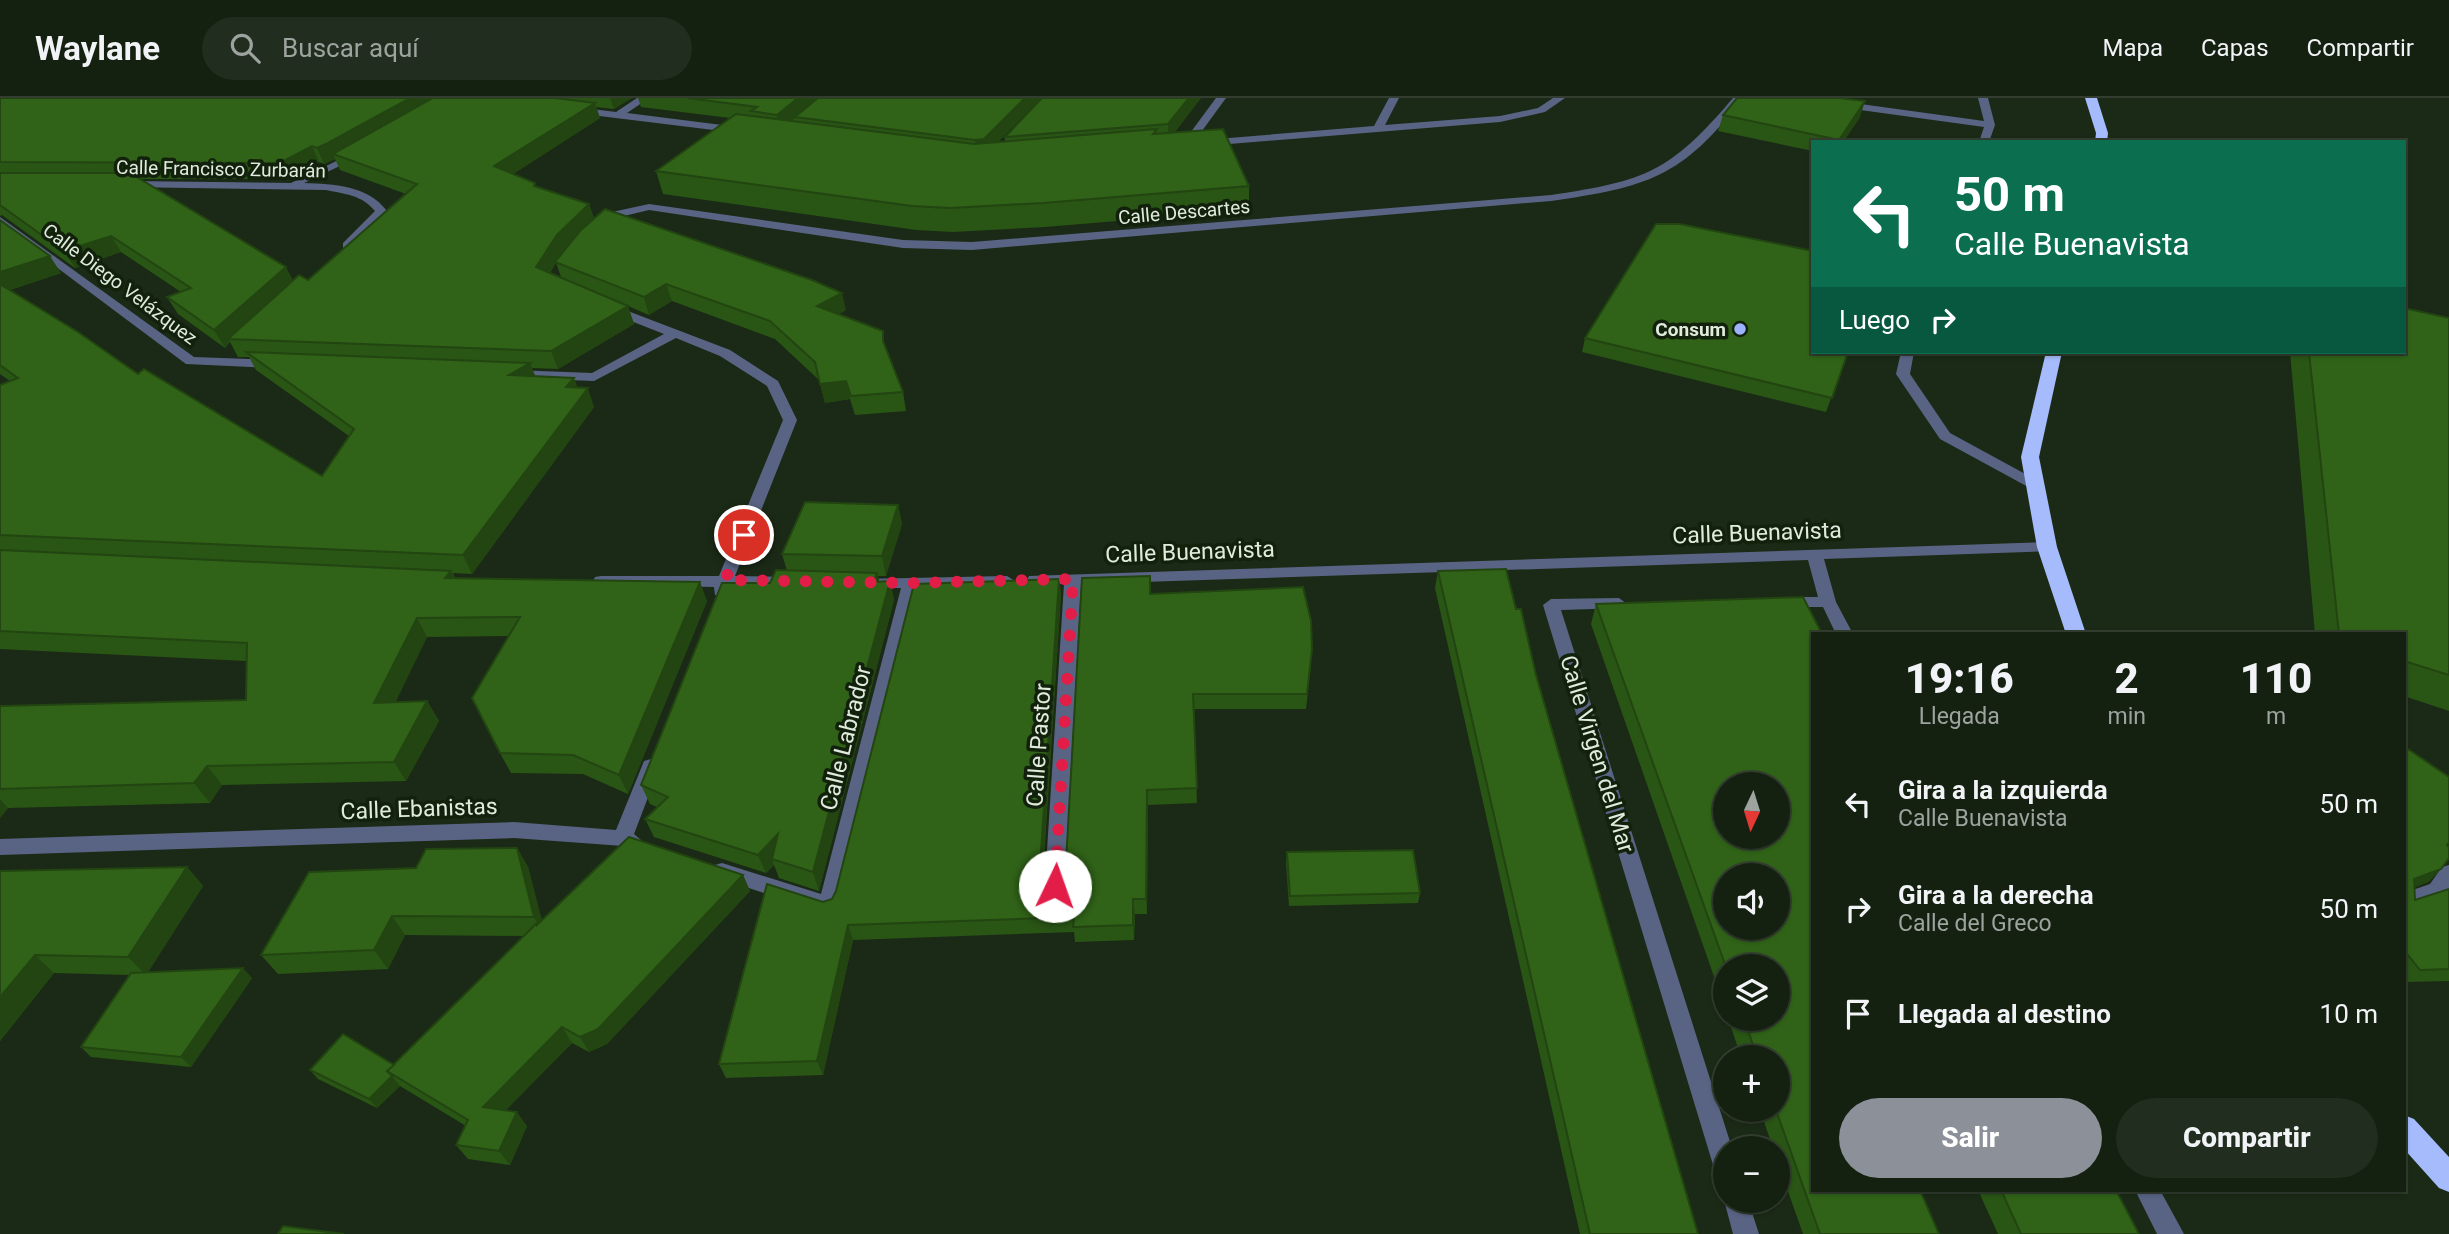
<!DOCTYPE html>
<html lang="es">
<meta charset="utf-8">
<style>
:root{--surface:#142010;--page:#212d1e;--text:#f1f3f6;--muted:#9da39f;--line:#333e30;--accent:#8c9099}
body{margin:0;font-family:Roboto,sans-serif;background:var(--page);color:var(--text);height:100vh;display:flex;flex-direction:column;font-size:26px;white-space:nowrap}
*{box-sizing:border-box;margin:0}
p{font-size:23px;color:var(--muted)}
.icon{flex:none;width:38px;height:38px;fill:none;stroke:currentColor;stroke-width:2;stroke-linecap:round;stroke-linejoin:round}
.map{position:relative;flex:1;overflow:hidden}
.sheet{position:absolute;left:1811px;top:534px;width:595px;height:560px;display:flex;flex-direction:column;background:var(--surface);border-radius:0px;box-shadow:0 2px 5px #0004,0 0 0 2px var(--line)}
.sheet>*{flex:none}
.banner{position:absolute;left:1811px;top:42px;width:595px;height:214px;border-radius:0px;box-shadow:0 2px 5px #0004,0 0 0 2px var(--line);background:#0b6e4f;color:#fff;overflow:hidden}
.needle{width:46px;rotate:184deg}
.controls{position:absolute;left:1713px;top:674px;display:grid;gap:14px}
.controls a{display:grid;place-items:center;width:77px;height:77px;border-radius:50%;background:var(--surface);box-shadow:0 2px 5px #0004,0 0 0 2px var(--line);font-size:35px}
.pin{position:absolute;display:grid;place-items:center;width:60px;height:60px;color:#fff;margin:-30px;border:4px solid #fff;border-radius:50%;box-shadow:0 2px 7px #0007}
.me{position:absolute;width:77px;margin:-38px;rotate:3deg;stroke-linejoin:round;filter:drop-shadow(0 0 5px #0008)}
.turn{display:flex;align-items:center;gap:24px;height:147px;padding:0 28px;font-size:32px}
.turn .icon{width:91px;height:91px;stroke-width:2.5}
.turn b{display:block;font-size:49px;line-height:60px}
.then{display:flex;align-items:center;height:66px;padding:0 28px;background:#0003;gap:14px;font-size:26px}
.eta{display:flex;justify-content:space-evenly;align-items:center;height:119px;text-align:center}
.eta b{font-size:42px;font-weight:800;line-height:49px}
.button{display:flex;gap:14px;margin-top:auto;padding:14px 28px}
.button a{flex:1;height:80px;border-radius:42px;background:var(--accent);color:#fff;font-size:28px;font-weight:800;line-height:80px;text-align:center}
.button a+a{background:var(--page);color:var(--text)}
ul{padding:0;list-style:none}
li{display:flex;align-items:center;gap:21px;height:105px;padding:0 28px}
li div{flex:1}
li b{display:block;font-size:26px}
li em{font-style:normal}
header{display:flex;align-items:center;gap:42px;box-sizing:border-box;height:98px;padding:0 35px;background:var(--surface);border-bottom:2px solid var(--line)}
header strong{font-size:33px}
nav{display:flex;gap:38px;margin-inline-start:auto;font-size:24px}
.search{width:490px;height:63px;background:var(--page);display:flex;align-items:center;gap:18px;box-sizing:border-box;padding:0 24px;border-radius:38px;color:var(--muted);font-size:26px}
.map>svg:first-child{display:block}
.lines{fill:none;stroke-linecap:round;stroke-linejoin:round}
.minor{fill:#596484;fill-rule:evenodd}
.highway{fill:#a5bbfb;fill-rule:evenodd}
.wall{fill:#295515;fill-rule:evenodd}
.shaded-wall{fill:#224511}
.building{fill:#306318;stroke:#224511;stroke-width:2;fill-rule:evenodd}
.route{stroke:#e11d48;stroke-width:12;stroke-dasharray:0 21.6}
.poi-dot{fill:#9cb4fd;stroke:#12210c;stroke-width:2.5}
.labels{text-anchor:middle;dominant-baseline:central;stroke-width:7;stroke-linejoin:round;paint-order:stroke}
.far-street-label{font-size:19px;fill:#e0ebdd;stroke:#12210c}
.far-poi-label{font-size:19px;font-weight:bold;fill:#e0ebdd;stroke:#12210c;text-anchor:end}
.street-label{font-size:23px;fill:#e0ebdd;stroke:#12210c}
</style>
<header>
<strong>Waylane</strong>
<div class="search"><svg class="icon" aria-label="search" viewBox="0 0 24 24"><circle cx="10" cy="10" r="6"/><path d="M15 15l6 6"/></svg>Buscar aquí</div>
<nav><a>Mapa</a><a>Capas</a><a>Compartir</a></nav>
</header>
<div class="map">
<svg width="2449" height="1136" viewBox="0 0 2449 1136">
<rect width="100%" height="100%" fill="#1b2a16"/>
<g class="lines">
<g class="minor">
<polygon points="637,0 649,0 627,15 738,29 743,32 738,35 575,15 570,12 575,9 616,14"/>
<polygon points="1216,0 1226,0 1191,48 1183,48 1182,46"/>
<polygon points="1389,0 1399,0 1385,27 1500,18 1538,10 1553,0 1565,0 1545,14 1500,24 1205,48 1200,45 1205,42 1374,28"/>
<path d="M 1733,0 L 1743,0 C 1682,80 1647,89 1551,103 L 972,152 L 903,150 L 649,112 L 620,119 L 602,132 L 592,130 L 612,114 L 649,106 L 903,142 L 972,144 L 1551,97 C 1646,83 1670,74 1733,0 Z"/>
<polygon points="1790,0 1817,0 1984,23 1978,0 1988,0 1995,27 1989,44 1979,44 1984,29 1795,3"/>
<path d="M 359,52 L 364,55 L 363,57 L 304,85 C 334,86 367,87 387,113 L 351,151 L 343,151 L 343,145 L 375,113 C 362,97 345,96 326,92 L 125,89 L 119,86 L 125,83 L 291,85 Z"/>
<polygon points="0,119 194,259 275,262 282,266 275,270 186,266 0,127"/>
<polygon points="612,207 730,252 778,283 797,322 735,478 794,479 802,484 800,488 731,489 727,497 715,497 714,489 595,487 593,483 595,479 601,478 719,478 783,322 767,288 720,258 676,240 594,283 513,280 506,276 513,272 592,275 664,236 608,214 608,208"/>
<polygon points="1901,254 1914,254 1910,276 1950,335 2040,384 2043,387 2040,390 2030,390 1940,341 1896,276"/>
<polygon points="2047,444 2055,449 2053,453 1824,461 1836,504 1853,536 1836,536 1823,509 1784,509 1776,504 1784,499 1818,499 1808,462 1081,486 1063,815 1060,821 1053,824 1046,821 1043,815 1064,486 1035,487 1027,482 1029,478"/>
<polygon points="1007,478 1015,483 1013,487 917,490 836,813 829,816 715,779 712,773 715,767 722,765 821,796 901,490 867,490 859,485 861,481"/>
<polygon points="1619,500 1627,506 1625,510 1561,512 1732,1050 1726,1050 1726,1081 1717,1078 1714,1070 1543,507 1551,501"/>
<polygon points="651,661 658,663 660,668 634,736 642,743 639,749 632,751 623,748 514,740 0,757 0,741 514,724 616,732 642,668 644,663"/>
<polygon points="2449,767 2449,791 2444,798 2404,812 2404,795 2430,786 2442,769"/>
<polygon points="2135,1092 2160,1092 2184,1136 2157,1136"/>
<polygon points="1726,1098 1726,1102 1748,1102 1759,1136 1733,1136 1724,1102"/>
</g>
<g class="highway">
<polygon points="2085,0 2097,0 2108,35 2107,44 2095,44 2096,35"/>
<polygon points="2046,254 2062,254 2039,359 2057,449 2086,536 2066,536 2037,449 2021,359"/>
<polygon points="2404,1017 2414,1021 2449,1059 2449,1094 2439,1090 2404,1051"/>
</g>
</g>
<g class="wall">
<path d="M 0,0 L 632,0 L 614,11 L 596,9 L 600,20 L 513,76 L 536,88 L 589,106 L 594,121 L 846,212 L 839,216 L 887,252 L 903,294 L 906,313 L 855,317 L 850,301 L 825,305 L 819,282 L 775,241 L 672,203 L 649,217 L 628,208 L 634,226 L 558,271 L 532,270 L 535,278 L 578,290 L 594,309 L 472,476 L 453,475 L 455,480 L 707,503 L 628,696 L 583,676 L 511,675 L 500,655 L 508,538 L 427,539 L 395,604 L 427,603 L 439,623 L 406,683 L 222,687 L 210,705 L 8,710 L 0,720 L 0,608 L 246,602 L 246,563 L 0,551 L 0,287 L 10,283 L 0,276 L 0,122 L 61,175 L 10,192 L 138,276 L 322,378 L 349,338 L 256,272 L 249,259 L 238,259 L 230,244 L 225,250 L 178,216 L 167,199 L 181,194 L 121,154 L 75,170 L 2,117 L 0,118 ZM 335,61 L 340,72 L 406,96 L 308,182 L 293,183 L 139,81 L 288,81 L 319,64 L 324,66 ZM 556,165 L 561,179 L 550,175 Z"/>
<polygon points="638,0 1041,0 998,44 1005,43 1005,39 1201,0 1174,35 1249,88 1249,112 1045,129 953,134 916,132 663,96 656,73 730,20 641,9"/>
<polygon points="1723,17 1860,19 1843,44 1813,44 1813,53 1718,33"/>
<polygon points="2449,220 2449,613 2404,598 2404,536 2315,536 2290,254 2404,254"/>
<polygon points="1585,240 1848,254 1826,314 1582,254"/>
<polygon points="898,407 902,426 886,478 878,478 879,484 890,483 894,502 819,793 779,780 774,767 766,775 654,739 645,721 657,709 650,706 641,687 770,485 787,473 782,456"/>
<polygon points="1438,473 1516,511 1698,1136 1580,1136 1435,490"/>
<polygon points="1059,481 1061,496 1041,807 1050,812 1059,809 1064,800 1150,496 1311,566 1306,611 1194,611 1197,705 1148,707 1147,816 1135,816 1134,842 1075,844 1074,834 853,842 823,977 726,980 719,966 823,804 832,801"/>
<path d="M 1803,499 L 1822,536 L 1813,536 L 1813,1092 L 1920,1092 L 1939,1136 L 1803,1136 L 1778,1065 L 1778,1050 L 1773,1050 L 1760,1012 L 1778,1012 L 1778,959 L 1741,959 L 1728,920 L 1778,920 L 1778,868 L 1726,868 L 1726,913 L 1591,526 L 1596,506 ZM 1726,686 L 1778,686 L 1778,738 L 1726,738 ZM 1726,777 L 1778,777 L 1778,830 L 1726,830 Z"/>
<polygon points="2404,654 2447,747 2441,771 2428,784 2415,789 2415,802 2449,791 2449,883 2407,884 2404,881"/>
<polygon points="517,750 528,769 542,823 743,777 750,793 607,946 589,954 572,945 506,1012 527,1028 510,1067 468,1061 456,1047 466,1028 400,988 377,1010 318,981 310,972 394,967 523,838 405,837 388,871 278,876 261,857 416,770"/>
<polygon points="1287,754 1420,795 1418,805 1289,808 1286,765"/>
<polygon points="187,769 203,788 148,874 252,880 191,969 91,959 81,949 130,877 54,875 0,943 0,773"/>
<polygon points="1978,1092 2116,1092 2139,1136 1998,1136"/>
</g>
<g class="shaded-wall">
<polygon points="410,0 444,0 333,56 335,61 324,66 317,50"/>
<polygon points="610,0 632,0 614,11"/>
<polygon points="798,0 821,0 795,19 795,20 780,32 777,17"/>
<polygon points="1025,0 1041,0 986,56 977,57 975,42"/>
<polygon points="1189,0 1201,0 1168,42 1168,26"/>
<polygon points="1865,3 1860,19 1843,44 1838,44"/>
<polygon points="595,5 600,20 501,84 494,68"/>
<polygon points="312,48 319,64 288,81 280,65"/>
<polygon points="589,106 595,123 563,154 542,186 536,169 557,137"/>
<polygon points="111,138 121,154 75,170 64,153"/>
<polygon points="50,158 61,175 0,195 0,174"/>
<polygon points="286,169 295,186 228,241 230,244 225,250 214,232"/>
<polygon points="666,186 672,203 649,217 644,199"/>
<polygon points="842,195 846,212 822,226 817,208"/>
<polygon points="628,208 634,226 558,271 551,253"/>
<polygon points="530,265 537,283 509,277"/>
<polygon points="574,280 581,298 566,289"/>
<polygon points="846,283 850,301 825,305 820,286"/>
<polygon points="588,290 594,309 472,476 463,457"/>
<polygon points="898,407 902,426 886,478 882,458"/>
<polygon points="451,473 461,492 445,480"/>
<polygon points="877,475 882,493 874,484"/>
<polygon points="1059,481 1061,496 1040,815 1038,800"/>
<polygon points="890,483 894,502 819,793 813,774"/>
<polygon points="700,484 707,503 628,696 619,677"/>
<polygon points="417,520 427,539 386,624 374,605"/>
<polygon points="427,603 439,623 406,683 394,664"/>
<polygon points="207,668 222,687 210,705 194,685"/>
<polygon points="1147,692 1148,707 1147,816 1146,801"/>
<polygon points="0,701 8,710 0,720"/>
<polygon points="778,736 772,761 774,767 766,775 758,757"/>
<polygon points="517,750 528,769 546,839 534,819"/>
<polygon points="187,769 203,788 146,877 128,859"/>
<polygon points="2441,771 2428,784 2404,793 2414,781"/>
<polygon points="743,777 750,793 607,946 589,954 580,939"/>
<polygon points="1133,801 1135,816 1134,842 1133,827"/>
<polygon points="392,818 405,837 388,871 374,852"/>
<polygon points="848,827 853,842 823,977 817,963"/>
<polygon points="35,857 54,875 0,943 0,899"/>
<polygon points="243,870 252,880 191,969 181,959"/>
<polygon points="562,929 572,945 495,1023 483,1009"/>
<polygon points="392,978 400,988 377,1010 369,1001"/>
<polygon points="517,1014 527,1028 510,1067 499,1053"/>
</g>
<g class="building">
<polygon points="0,0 410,0 328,45 317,50 312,48 280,65 0,64"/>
<polygon points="433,0 555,0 595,5 494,68 535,85 534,88 589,106 557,137 536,169 628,208 551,253 228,241 299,177 308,182 417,86 333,56"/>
<polygon points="688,0 798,0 777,17 751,13 757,9"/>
<polygon points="818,0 1025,0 984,41 975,42 795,19"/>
<polygon points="1042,0 1189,0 1168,26 1005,39"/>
<polygon points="1737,0 1839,0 1865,3 1839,42 1723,17"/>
<polygon points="736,16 974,46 1157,31 1153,36 1223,31 1249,88 1043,105 950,110 912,108 656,73"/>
<polygon points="0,75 130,75 286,169 214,232 167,199 191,190 111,138 64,153 0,107"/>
<polygon points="605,111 812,182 842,195 817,208 883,233 883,243 903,294 851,298 846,283 820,286 815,264 770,223 666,186 644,199 555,164 580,133"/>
<polygon points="0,122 50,158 0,174"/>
<polygon points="1656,126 1680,126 1813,153 1813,254 1848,254 1832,300 1585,240"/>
<polygon points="0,186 78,234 138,276 144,271 322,378 354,331 246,254 530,265 509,277 574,280 566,289 588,290 463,457 0,437 0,287 18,280 0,267"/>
<polygon points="2404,210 2449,220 2449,577 2404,563 2404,536 2339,536 2309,254 2404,254"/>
<polygon points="805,404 898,407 882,458 782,456"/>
<polygon points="0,452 451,473 445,480 700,484 619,677 573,657 500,655 472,600 520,519 417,520 374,605 427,603 394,664 207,668 194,685 0,691 0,608 246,602 247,545 0,533"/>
<polygon points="1506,471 1516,511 1521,511 1536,577 1698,1136 1590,1136 1438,473"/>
<polygon points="776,472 877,475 874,484 890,483 813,774 772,761 778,736 758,757 645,721 668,699 641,687 722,485 770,485"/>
<polygon points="1150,478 1150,496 1303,489 1311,523 1312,551 1307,596 1193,596 1197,690 1147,692 1146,801 1133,801 1133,827 1073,829 1074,819 848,827 817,963 719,966 767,786 823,804 832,801 836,793 914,486 1059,481 1038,800 1041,807 1050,812 1059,809 1064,800 1082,480"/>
<path d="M 1803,499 L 1822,536 L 1813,536 L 1813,1092 L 1920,1092 L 1939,1136 L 1820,1136 L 1776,1012 L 1778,1012 L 1778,959 L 1757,959 L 1744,920 L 1778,920 L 1778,868 L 1726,868 L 1726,869 L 1596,506 ZM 1726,686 L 1778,686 L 1778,738 L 1726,738 ZM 1726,777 L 1778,777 L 1778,830 L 1726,830 Z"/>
<polygon points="2408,651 2449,679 2449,744 2447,747 2449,749 2449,760 2441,771 2414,781 2415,802 2449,791 2449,871 2420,872 2404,852 2404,654"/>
<polygon points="629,739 743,777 598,931 580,939 562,929 483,1009 517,1014 499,1053 456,1047 468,1022 387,973 537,825 537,827"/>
<polygon points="517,750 534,819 392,818 374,852 261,857 309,774 416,770 426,751"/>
<polygon points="1413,752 1420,795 1290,798 1287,754"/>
<polygon points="187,769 128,859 35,857 0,899 0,773"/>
<polygon points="243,870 181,959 81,949 131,875"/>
<polygon points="343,936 394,967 387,973 392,978 369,1001 310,972"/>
<polygon points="2001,1092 2116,1092 2139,1136 2021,1136"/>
<polygon points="283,1128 344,1136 278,1136"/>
</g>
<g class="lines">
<polyline class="route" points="744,437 725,482 910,485 1073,481 1055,788"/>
</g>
<circle class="poi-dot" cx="1740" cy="231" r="7"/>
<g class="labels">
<g class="far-street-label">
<text transform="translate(221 71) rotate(1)">Calle Francisco Zurbarán</text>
<text transform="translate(1184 114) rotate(-5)">Calle Descartes</text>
<text transform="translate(120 186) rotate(37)">Calle Diego Velázquez</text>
</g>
<g class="far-poi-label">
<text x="1726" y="231">Consum</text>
</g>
<g class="street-label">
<text transform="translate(1757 435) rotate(-2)">Calle Buenavista</text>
<text transform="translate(1190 454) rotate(-2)">Calle Buenavista</text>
<text transform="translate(846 640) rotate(-76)">Calle Labrador</text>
<text transform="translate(1039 647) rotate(-86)">Calle Pastor</text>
<text transform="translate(1597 656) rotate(73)">Calle Virgen del Mar</text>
<text transform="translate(419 711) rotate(-2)">Calle Ebanistas</text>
</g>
</g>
</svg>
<div class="controls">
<a><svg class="needle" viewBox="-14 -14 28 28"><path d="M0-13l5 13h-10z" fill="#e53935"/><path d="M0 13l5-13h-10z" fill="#9da39f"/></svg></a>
<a><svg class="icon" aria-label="sound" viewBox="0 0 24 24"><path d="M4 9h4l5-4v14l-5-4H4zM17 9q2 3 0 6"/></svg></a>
<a><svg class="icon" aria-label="layers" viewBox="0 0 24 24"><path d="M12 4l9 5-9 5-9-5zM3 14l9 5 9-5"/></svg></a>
<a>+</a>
<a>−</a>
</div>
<div class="pin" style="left:744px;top:437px;background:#d93025"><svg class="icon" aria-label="arrive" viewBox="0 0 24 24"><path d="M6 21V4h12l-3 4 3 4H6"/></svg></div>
<svg class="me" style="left:1055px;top:788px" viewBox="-20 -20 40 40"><circle r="19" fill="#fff"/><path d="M0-13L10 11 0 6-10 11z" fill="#e11d48"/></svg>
<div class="banner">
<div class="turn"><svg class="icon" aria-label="left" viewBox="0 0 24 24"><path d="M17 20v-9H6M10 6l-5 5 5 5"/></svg><div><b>50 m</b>Calle Buenavista</div></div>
<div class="then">Luego<svg class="icon" aria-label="right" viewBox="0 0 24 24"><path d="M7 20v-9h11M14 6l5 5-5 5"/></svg></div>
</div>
<section class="sheet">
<div class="eta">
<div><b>19:16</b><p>Llegada</p></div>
<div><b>2</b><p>min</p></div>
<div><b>110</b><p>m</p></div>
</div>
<ul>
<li><svg class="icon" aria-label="left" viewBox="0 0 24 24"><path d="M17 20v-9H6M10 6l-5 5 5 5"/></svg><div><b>Gira a la izquierda</b><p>Calle Buenavista</p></div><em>50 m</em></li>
<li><svg class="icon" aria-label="right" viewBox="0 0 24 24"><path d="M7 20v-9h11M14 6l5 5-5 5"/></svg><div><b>Gira a la derecha</b><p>Calle del Greco</p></div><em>50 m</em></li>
<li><svg class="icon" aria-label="arrive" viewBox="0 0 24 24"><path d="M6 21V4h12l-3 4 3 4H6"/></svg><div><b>Llegada al destino</b></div><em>10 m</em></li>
</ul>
<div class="button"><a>Salir</a><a>Compartir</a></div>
</section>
</div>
